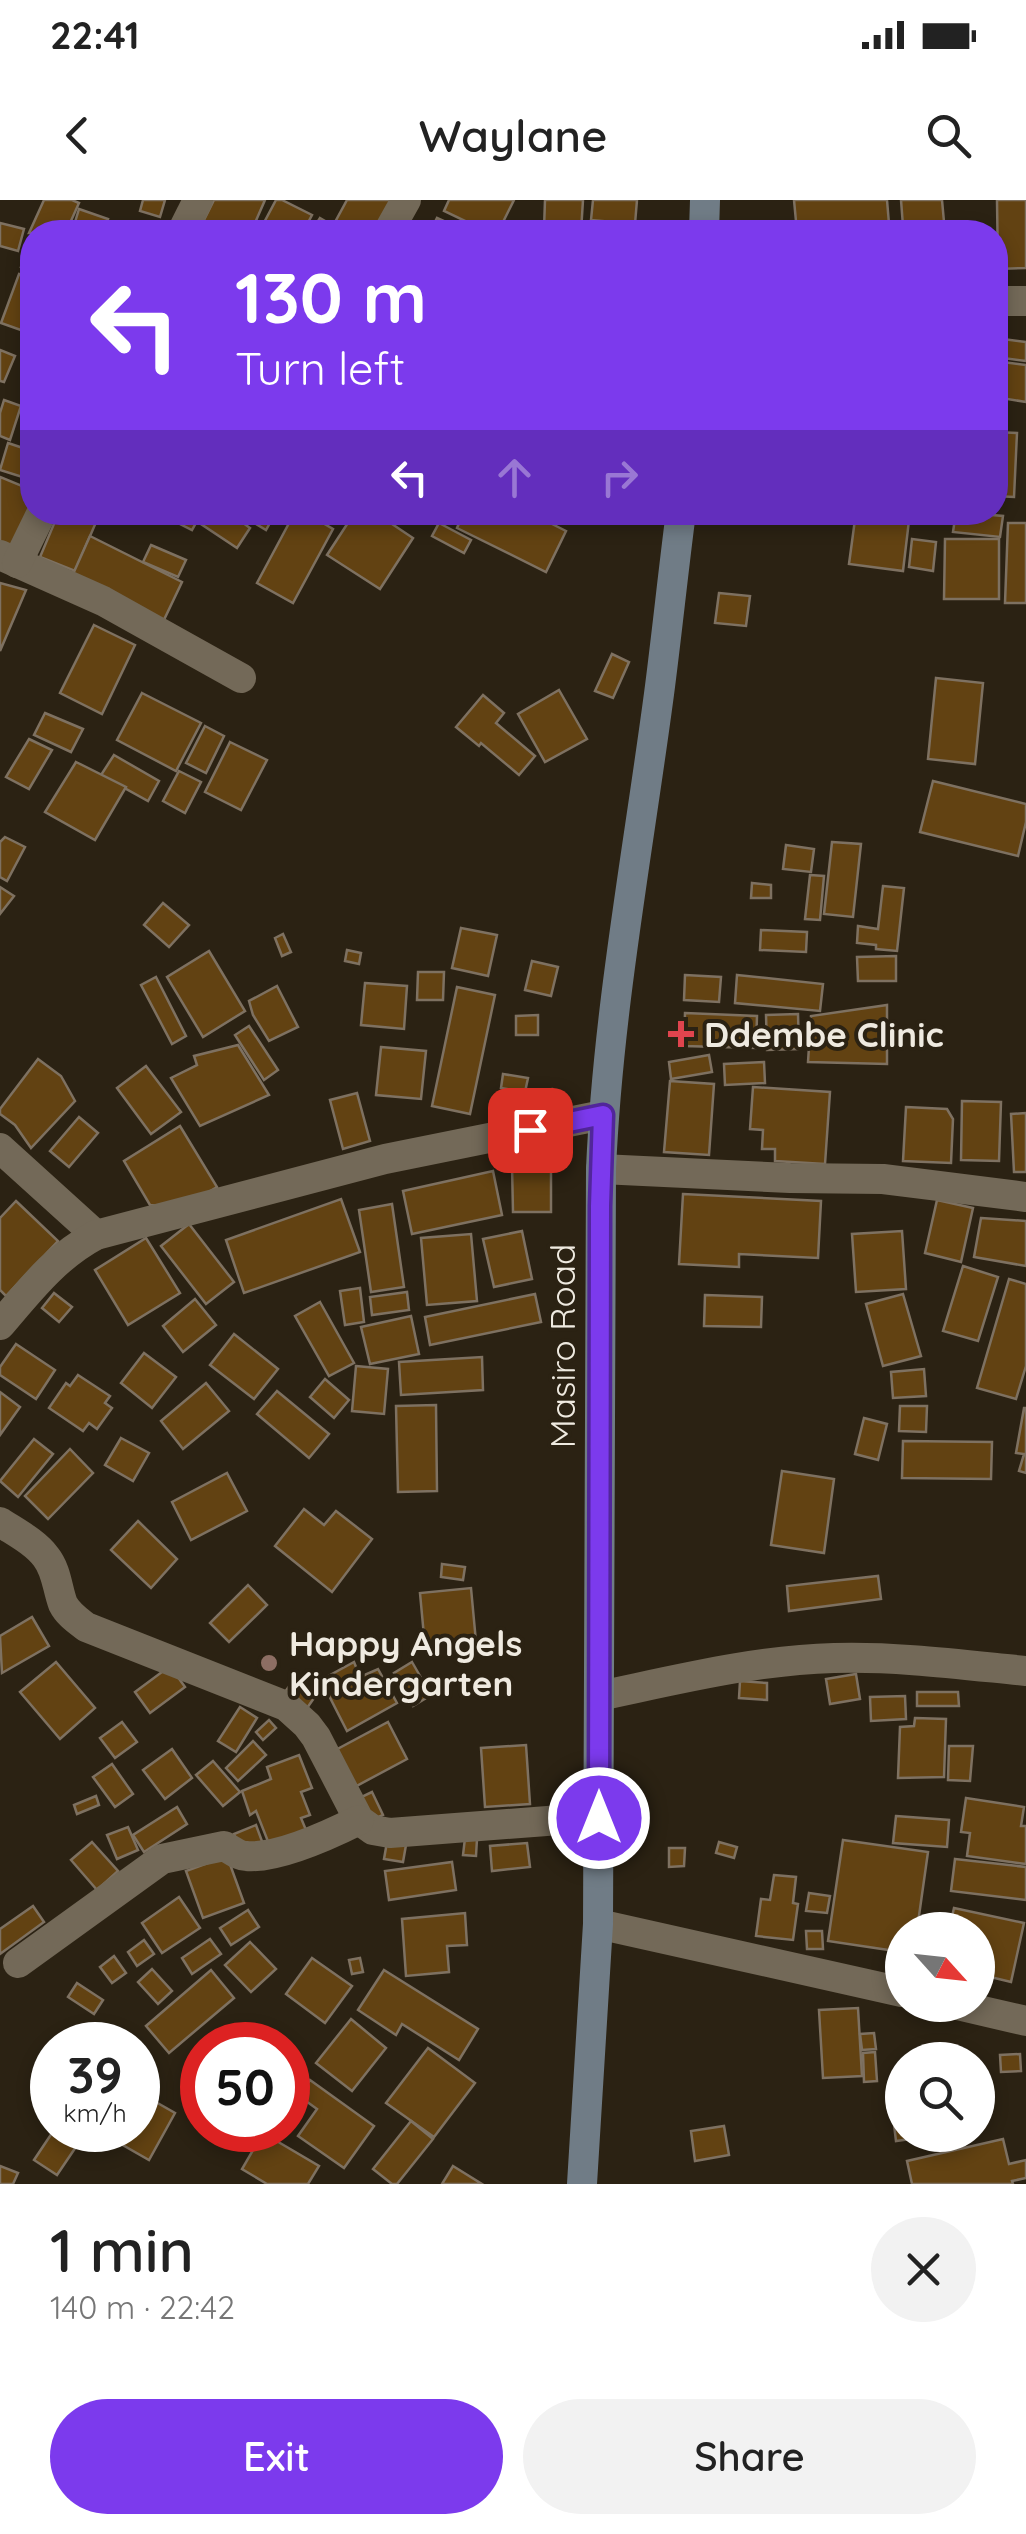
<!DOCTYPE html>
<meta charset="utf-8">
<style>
:root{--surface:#fff;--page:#f2f2f2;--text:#222;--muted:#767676;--accent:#7c3aed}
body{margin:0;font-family:Quicksand,sans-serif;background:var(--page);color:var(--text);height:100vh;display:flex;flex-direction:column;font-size:38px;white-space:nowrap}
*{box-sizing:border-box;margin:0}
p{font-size:32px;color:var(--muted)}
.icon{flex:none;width:55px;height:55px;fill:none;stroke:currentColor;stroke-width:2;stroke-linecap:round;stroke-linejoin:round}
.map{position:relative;height:1984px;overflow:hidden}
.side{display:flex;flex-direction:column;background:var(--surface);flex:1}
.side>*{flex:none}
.guide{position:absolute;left:20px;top:20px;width:988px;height:305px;border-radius:40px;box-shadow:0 5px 15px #0003;background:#7c3aed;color:#fff;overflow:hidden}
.needle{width:65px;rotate:117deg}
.controls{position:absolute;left:885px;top:1712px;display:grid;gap:20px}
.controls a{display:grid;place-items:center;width:110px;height:110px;border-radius:50%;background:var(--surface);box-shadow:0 5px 15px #0003;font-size:50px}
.speed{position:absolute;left:30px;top:1822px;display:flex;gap:20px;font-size:50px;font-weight:700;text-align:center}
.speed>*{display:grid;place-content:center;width:130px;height:130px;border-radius:50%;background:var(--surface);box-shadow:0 5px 15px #0003;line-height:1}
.speed small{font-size:25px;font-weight:400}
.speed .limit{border:15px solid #d22;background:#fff;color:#111}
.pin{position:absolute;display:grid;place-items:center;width:85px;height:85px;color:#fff;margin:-42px;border-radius:20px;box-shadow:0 5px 15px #0006}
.me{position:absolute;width:110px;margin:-55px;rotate:0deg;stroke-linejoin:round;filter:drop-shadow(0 0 8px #0008)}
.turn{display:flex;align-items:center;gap:35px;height:210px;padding:0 50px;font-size:45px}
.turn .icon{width:130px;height:130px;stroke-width:2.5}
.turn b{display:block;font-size:70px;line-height:85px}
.lanes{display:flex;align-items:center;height:95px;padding:0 50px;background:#0003;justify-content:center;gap:50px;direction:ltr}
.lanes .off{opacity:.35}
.round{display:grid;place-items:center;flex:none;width:105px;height:105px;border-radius:52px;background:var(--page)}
.overview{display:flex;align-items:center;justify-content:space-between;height:170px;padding:0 50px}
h1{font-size:60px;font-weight:600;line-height:75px}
.primary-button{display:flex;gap:20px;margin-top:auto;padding:20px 50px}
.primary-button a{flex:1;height:115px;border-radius:60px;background:var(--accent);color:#fff;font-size:40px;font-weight:600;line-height:115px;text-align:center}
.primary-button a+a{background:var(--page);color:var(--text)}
.status{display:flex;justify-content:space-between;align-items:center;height:70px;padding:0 50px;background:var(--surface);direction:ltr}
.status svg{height:28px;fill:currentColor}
header{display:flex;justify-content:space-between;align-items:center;height:130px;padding:0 50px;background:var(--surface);font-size:45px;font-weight:600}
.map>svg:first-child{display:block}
.building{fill:#624212;stroke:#7e7161;stroke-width:2.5}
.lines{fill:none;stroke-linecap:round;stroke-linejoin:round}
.street{stroke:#736958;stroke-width:30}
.secondary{stroke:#707c86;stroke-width:30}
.route-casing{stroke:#51269a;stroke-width:25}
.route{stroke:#7c3aed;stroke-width:18}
.health-dot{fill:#e0444e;stroke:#2b2213;stroke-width:4}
.education-dot{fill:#8d6e63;stroke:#2b2213;stroke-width:4}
.labels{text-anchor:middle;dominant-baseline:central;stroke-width:8;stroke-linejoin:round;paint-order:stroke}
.poi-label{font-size:35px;font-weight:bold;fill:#efeae0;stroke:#2b2213;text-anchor:start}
.street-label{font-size:35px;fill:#efeae0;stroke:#2b2213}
</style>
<div class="status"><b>22:41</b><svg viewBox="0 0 49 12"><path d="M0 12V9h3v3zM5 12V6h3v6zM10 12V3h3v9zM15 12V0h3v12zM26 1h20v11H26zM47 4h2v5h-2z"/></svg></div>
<header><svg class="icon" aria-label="back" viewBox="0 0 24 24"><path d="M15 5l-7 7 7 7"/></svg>Waylane<svg class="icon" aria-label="search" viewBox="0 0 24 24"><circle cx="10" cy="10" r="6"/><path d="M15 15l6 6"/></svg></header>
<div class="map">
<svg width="1026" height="1984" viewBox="0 0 1026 1984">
<rect width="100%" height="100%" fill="#2b2213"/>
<g class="building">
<polygon points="44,0 72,0 79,3 66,32 29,33"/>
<polygon points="143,0 165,0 160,17 140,11"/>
<polygon points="214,0 265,0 251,32 198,32"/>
<polygon points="276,0 282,0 312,15 303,32 259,32"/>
<polygon points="347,0 395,0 376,32 349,32 334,24"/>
<polygon points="449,0 514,0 498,32 488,32 444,11"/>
<polygon points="545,0 583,0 581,32 544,29"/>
<polygon points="593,0 637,0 635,24 591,20"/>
<polygon points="794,0 887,0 889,24 797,32"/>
<polygon points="901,0 942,0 944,22 903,26"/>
<polygon points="997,0 1026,0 1026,68 998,69"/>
<polygon points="79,9 108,19 103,32 72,32"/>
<polygon points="320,18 344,32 311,32"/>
<polygon points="437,18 468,32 430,32"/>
<polygon points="0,23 24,29 18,51 0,46"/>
<polygon points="898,24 899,32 859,32 859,28"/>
<polygon points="31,41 32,42 32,71 21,67"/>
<polygon points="19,74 32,79 32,134 1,123"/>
<polygon points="995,138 1026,142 1026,161 995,157"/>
<polygon points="0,150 15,156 4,182 0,181"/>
<polygon points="995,161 1026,165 1026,202 995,197"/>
<polygon points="32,175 32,206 22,202"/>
<polygon points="4,200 21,206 10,240 0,236 0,213"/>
<polygon points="27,225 32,227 32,247 22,244"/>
<polygon points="995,232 1017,233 1014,297 995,296"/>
<polygon points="8,243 32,251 32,280 0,270"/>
<polygon points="0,277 32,290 32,307 16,350 0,343"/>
<polygon points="59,312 100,313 75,371 40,357"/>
<polygon points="168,312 202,312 192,330 166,317"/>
<polygon points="208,312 228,312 250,328 237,348 201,324"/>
<polygon points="236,312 276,312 266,330"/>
<polygon points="295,312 304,312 333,329 293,403 257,383"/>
<polygon points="355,312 374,312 413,338 380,389 327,355"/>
<polygon points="464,312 528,312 566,331 546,372 457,328"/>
<polygon points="856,312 910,312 903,371 849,364"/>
<polygon points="956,312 1003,316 1000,337 953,332"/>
<polygon points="439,323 471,340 464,353 432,336"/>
<polygon points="1008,323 1026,323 1026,403 1005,403"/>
<polygon points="90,336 182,382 161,426 69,383"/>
<polygon points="912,339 936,342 933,371 909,367"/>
<polygon points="945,339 999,339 999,399 944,399"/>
<polygon points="151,345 186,360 178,377 143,362"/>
<polygon points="0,383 26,390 0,451"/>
<polygon points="719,393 750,396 746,426 715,423"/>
<polygon points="94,425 135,445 102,514 60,493"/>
<polygon points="612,454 629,462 613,498 595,491"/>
<polygon points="936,478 983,483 975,564 928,559"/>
<polygon points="559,490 587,539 545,562 518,514"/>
<polygon points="142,493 201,523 176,571 117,540"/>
<polygon points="483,495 504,513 496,523 535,556 519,575 481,543 479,546 456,527"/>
<polygon points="45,513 83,529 71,552 34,535"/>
<polygon points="205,526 224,536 206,573 186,563"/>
<polygon points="29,539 52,550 29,589 6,577"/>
<polygon points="230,542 267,560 241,610 205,592"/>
<polygon points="114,555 159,581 148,601 101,575"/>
<polygon points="76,562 126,587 95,640 45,612"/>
<polygon points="179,571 201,582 185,613 163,601"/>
<polygon points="933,581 1026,604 1026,622 1018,656 920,632"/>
<polygon points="5,637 25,647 7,681 0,677 0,642"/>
<polygon points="832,642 861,644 853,717 824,714"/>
<polygon points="786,645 814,649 811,672 783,669"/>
<polygon points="810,675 824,676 820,720 805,719"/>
<polygon points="752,683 771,685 771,698 751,698"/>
<polygon points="883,686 904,688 897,751 876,749 876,745 857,743 858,726 878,729"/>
<polygon points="0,687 14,696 0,714"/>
<polygon points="163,703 189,725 169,747 144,725"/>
<polygon points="461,728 497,735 488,776 452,768"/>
<polygon points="761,730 807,732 806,752 760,750"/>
<polygon points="283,734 291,752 282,756 275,738"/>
<polygon points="347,750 361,753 359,764 345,761"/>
<polygon points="209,751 245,811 203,837 167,777"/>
<polygon points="896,756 896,781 858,781 857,757"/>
<polygon points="532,761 558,767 551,796 525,790"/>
<polygon points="418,772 444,772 443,800 417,800"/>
<polygon points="685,775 721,777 719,802 684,800"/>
<polygon points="737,775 823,784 820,811 735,803"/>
<polygon points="156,777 186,836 172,844 141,785"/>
<polygon points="365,783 407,786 404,829 361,825"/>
<polygon points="277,786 298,827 269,841 253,815 249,801"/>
<polygon points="457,787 495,795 470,914 432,906"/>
<polygon points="887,805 887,864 808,862 811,816"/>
<polygon points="685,813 757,816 756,848 684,846"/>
<polygon points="798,814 799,849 767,850 766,815"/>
<polygon points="538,815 538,835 516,835 516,816"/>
<polygon points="249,826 278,870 264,880 235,835"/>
<polygon points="238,845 269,895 200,926 171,878 197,865 194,856"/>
<polygon points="381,847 426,851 421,899 376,895"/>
<polygon points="709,855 712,872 671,879 669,862"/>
<polygon points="38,859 61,876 75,901 31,948 15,925 0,914 0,909"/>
<polygon points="764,862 765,883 725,885 724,864"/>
<polygon points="146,866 181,912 151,934 117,888"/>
<polygon points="503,874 528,878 525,892 501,888"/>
<polygon points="670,881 714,884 709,955 664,952"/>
<polygon points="753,887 830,892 825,964 775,961 775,949 762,949 763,930 750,929"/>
<polygon points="552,889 553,903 532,904 531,891"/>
<polygon points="357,893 370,941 343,949 330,900"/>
<polygon points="962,901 1001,902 999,961 961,960"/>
<polygon points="906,907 947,909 953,919 951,963 903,961"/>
<polygon points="1026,913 1026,972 1014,972 1011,914"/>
<polygon points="79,917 98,933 69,967 50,951"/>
<polygon points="180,926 217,987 181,1008 150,1005 124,961"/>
<polygon points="512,965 551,965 551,1012 513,1012"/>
<polygon points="493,971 502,1015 412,1034 403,991"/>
<polygon points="683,994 821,1001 818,1058 739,1054 739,1067 679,1064"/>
<polygon points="341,999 360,1052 244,1093 226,1040"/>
<polygon points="937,1000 973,1008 961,1062 925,1053"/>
<polygon points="16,1001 58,1041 6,1096 0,1090 0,1018"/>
<polygon points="392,1004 404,1087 371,1092 359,1010"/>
<polygon points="981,1018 1026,1021 1026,1066 974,1057"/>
<polygon points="189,1024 234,1082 206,1104 161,1046"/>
<polygon points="522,1031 532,1079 494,1087 483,1039"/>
<polygon points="902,1031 906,1089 856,1092 852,1034"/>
<polygon points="471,1034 477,1101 427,1105 421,1038"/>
<polygon points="146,1038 180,1093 128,1125 95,1070"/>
<polygon points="963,1066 998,1077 978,1141 943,1131"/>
<polygon points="1009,1079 1026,1084 1026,1166 1016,1199 977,1188"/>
<polygon points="360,1088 364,1122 345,1125 340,1091"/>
<polygon points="407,1092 409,1110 372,1115 370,1097"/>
<polygon points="54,1093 72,1107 59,1122 42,1108"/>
<polygon points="535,1094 541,1122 430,1145 425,1117"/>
<polygon points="903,1094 921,1156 883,1166 866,1104"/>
<polygon points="705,1095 762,1097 761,1127 704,1126"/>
<polygon points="195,1099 216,1125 183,1152 163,1126"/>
<polygon points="320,1102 354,1163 329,1176 295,1116"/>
<polygon points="411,1116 419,1154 370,1164 361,1127"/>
<polygon points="234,1134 278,1169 254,1199 210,1165"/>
<polygon points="16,1144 55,1170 36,1199 0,1175 0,1167"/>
<polygon points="144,1153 176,1177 152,1208 121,1183"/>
<polygon points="482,1157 483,1190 401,1195 399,1162"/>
<polygon points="356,1166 388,1169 384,1214 352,1211"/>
<polygon points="924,1169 926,1196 893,1198 891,1172"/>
<polygon points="78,1175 110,1196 105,1203 112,1208 97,1229 89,1223 83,1231 49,1208 66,1183 70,1186"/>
<polygon points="325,1179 349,1200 334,1218 310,1197"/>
<polygon points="206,1183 229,1211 183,1249 161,1221"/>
<polygon points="277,1191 329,1234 309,1258 257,1214"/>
<polygon points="0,1192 20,1207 0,1235"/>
<polygon points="436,1205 437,1291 398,1292 396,1206"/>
<polygon points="900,1206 927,1206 926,1232 899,1231"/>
<polygon points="1024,1208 1026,1208 1026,1273 1019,1271 1024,1254 1016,1253"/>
<polygon points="864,1218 887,1224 878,1260 855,1254"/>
<polygon points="121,1238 149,1253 133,1281 105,1265"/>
<polygon points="34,1239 53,1254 18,1297 0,1281"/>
<polygon points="903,1241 992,1242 991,1279 902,1278"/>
<polygon points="70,1249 93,1273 48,1319 25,1296"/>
<polygon points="782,1271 834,1279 824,1353 771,1345"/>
<polygon points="227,1273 247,1311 191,1340 172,1302"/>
<polygon points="304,1309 324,1325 336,1311 372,1339 332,1392 275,1346"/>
<polygon points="138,1321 177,1359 151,1388 111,1350"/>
<polygon points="442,1364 465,1367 463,1380 441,1377"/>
<polygon points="878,1376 881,1399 789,1411 787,1386"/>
<polygon points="248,1385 267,1405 229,1442 210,1423"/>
<polygon points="471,1388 476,1442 425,1447 420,1393"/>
<polygon points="32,1417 49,1446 2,1473 0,1436"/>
<polygon points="56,1462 95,1508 60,1539 20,1492"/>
<polygon points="354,1462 360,1477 378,1469 397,1503 347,1531 321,1480"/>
<polygon points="412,1462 431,1495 413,1506 394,1473"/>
<polygon points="170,1466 185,1487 150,1513 135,1492"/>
<polygon points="856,1474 860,1499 830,1504 826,1479"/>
<polygon points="740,1481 767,1483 767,1500 739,1498"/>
<polygon points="292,1482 314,1498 305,1511 283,1495"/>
<polygon points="917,1492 958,1492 959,1506 917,1506"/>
<polygon points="905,1496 906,1519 871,1521 870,1497"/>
<polygon points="240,1507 257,1518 236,1552 218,1541"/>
<polygon points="915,1518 946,1519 944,1577 898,1578 900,1527 914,1526"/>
<polygon points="269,1520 276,1528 263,1540 256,1532"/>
<polygon points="122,1522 137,1542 115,1558 100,1538"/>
<polygon points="388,1522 407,1559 349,1590 330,1553"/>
<polygon points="253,1541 266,1555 238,1581 226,1568"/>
<polygon points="526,1545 530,1604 485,1607 481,1548"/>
<polygon points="949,1546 973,1546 970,1581 948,1580"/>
<polygon points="172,1549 192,1578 165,1599 143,1570"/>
<polygon points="299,1555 312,1588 301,1592 310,1615 301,1618 306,1630 269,1644 256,1611 250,1615 242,1591 271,1579 267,1567"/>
<polygon points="213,1561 240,1592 223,1606 196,1575"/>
<polygon points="112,1564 133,1594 115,1607 93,1577"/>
<polygon points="372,1592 383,1615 366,1623 355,1600"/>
<polygon points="96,1596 99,1605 77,1614 74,1605"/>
<polygon points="966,1598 1024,1607 1021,1626 1026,1626 1026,1664 967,1656 970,1633 961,1632"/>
<polygon points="177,1607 187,1624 144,1652 133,1635"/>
<polygon points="896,1616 949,1620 947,1647 893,1643"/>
<polygon points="256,1625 263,1644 241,1653 234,1634"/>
<polygon points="128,1627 138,1650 117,1659 107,1635"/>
<polygon points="465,1638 477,1639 476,1656 463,1655"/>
<polygon points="843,1640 928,1652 917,1730 902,1730 902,1752 828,1741"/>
<polygon points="92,1642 118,1671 97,1690 71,1660"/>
<polygon points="387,1642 406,1645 403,1662 384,1659"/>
<polygon points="719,1642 737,1647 734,1658 716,1653"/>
<polygon points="527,1643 530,1667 492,1671 490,1646"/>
<polygon points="669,1648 685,1648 684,1666 669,1667"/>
<polygon points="227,1656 244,1703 203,1718 186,1671"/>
<polygon points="955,1659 1026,1667 1026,1700 951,1691"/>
<polygon points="452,1662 456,1690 389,1700 385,1671"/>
<polygon points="774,1675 796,1677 793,1703 798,1704 793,1740 756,1736 761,1699 770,1700"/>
<polygon points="809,1693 830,1696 827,1713 806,1711"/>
<polygon points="179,1697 200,1728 162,1753 142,1723"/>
<polygon points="33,1706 44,1722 0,1754 0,1729"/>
<polygon points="954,1708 1024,1723 1011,1782 978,1774 978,1730 949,1730"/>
<polygon points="248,1710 259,1727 231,1745 220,1728"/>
<polygon points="465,1713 467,1745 447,1746 449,1772 406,1776 402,1719"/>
<polygon points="806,1731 822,1731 823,1749 807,1749"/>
<polygon points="210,1739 221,1754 192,1774 182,1758"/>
<polygon points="144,1740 154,1754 137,1766 128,1752"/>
<polygon points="250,1742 276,1769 251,1792 225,1765"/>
<polygon points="114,1756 126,1773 112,1783 100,1767"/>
<polygon points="312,1758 352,1786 325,1823 286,1794"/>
<polygon points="360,1758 363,1772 352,1774 349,1760"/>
<polygon points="152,1769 172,1791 158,1804 138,1782"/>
<polygon points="211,1770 234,1798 169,1853 146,1826"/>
<polygon points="384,1770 478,1829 459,1860 402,1824 396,1835 358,1810"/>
<polygon points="77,1783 103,1800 94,1814 68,1797"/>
<polygon points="858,1808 862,1876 823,1878 819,1810"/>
<polygon points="351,1819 386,1848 352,1891 316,1863"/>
<polygon points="874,1833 876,1849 862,1850 860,1834"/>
<polygon points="428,1848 475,1883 434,1937 386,1903"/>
<polygon points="875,1852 877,1881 864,1882 863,1853"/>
<polygon points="1020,1854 1021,1871 1001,1872 1000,1855"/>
<polygon points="310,1880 374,1926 344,1968 298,1936 317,1909 299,1896"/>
<polygon points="902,1881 902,1935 939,1935 896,1941 889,1883"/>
<polygon points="140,1893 175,1913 149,1960 114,1940 120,1930 138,1930 138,1898"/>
<polygon points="411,1921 433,1939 397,1984 392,1984 373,1969"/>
<polygon points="724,1926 729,1955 695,1961 691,1931"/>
<polygon points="54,1930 86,1932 57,1975 34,1960"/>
<polygon points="263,1933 319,1966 308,1984 267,1984 242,1969"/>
<polygon points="1003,1939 1009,1964 1026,1960 1026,1978 1012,1981 1013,1984 912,1984 907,1961"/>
<polygon points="0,1966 18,1973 13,1984 0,1984"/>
<polygon points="453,1966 482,1984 442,1984"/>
</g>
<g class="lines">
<g class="street">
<polyline points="182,32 198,0"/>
<polyline points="388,32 406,0"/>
<polyline points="995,101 1026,101"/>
<polyline points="0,355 103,401 241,478"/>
<polyline points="17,363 42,312"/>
<polyline points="0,948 96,1035"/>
<polyline points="601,969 790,978 883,979 1026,997"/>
<path d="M 0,1125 C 30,1090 55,1057 96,1035 L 385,959 L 603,915"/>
<path d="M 0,1322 C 15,1332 35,1342 46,1357 C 57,1371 57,1388 63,1404 C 68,1414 77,1420 86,1427 L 286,1506 L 307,1525 L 316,1537 L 359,1620 L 373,1630 L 390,1633 L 599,1617"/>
<path d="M 599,1496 C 676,1480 755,1460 834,1458 C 896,1456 965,1465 1026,1471"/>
<polyline points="598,1724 902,1792"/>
<path d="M 18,1763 L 162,1659 L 224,1646 C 232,1650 238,1656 246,1656 C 278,1659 331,1634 359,1620"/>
<polyline points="957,1805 1026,1821"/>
</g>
<g class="secondary">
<polyline points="704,32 705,0"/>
<path d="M 582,1984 L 598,1724 L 601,969 C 608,810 638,652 659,494 C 667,433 673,373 681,312"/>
</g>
</g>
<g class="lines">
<defs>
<polyline id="route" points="530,930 603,915 600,1006 599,1618"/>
</defs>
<use href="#route" class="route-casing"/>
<use href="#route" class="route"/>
</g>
<path class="health-dot" d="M676 819h10v10h10v10h-10v10h-10v-10h-10v-10h10z"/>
<circle class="education-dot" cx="269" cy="1463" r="10"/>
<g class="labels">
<g class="poi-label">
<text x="704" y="834">Ddembe Clinic</text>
<text x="289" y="1443">Happy Angels<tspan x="289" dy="40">Kindergarten</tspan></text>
</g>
<g class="street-label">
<text transform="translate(562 1146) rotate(-90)">Masiro Road</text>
</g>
</g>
</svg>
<div class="controls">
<a><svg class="needle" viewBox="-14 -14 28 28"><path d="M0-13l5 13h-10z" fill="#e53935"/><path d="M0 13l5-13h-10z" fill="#767676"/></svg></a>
<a><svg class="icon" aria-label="search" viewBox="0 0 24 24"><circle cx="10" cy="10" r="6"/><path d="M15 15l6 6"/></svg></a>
</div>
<div class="speed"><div>39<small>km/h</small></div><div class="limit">50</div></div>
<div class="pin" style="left:530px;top:930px;background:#d93025"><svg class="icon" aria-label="arrive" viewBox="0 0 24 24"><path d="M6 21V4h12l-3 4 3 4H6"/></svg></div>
<svg class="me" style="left:599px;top:1618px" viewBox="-20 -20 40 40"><circle r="17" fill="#7c3aed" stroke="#fff" stroke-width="3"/><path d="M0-11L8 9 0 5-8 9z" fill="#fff"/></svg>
<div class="guide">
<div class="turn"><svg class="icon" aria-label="left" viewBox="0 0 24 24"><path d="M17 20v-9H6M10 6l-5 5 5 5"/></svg><div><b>130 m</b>Turn left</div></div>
<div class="lanes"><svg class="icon" aria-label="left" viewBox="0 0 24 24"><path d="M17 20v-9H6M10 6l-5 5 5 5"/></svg><svg class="icon off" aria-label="ahead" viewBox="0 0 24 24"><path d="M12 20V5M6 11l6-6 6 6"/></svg><svg class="icon off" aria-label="right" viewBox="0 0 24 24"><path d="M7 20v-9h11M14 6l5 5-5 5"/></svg></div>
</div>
</div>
<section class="side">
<div class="overview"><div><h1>1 min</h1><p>140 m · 22:42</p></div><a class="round"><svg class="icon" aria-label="close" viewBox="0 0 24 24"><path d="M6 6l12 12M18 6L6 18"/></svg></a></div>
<div class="primary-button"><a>Exit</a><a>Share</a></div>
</section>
